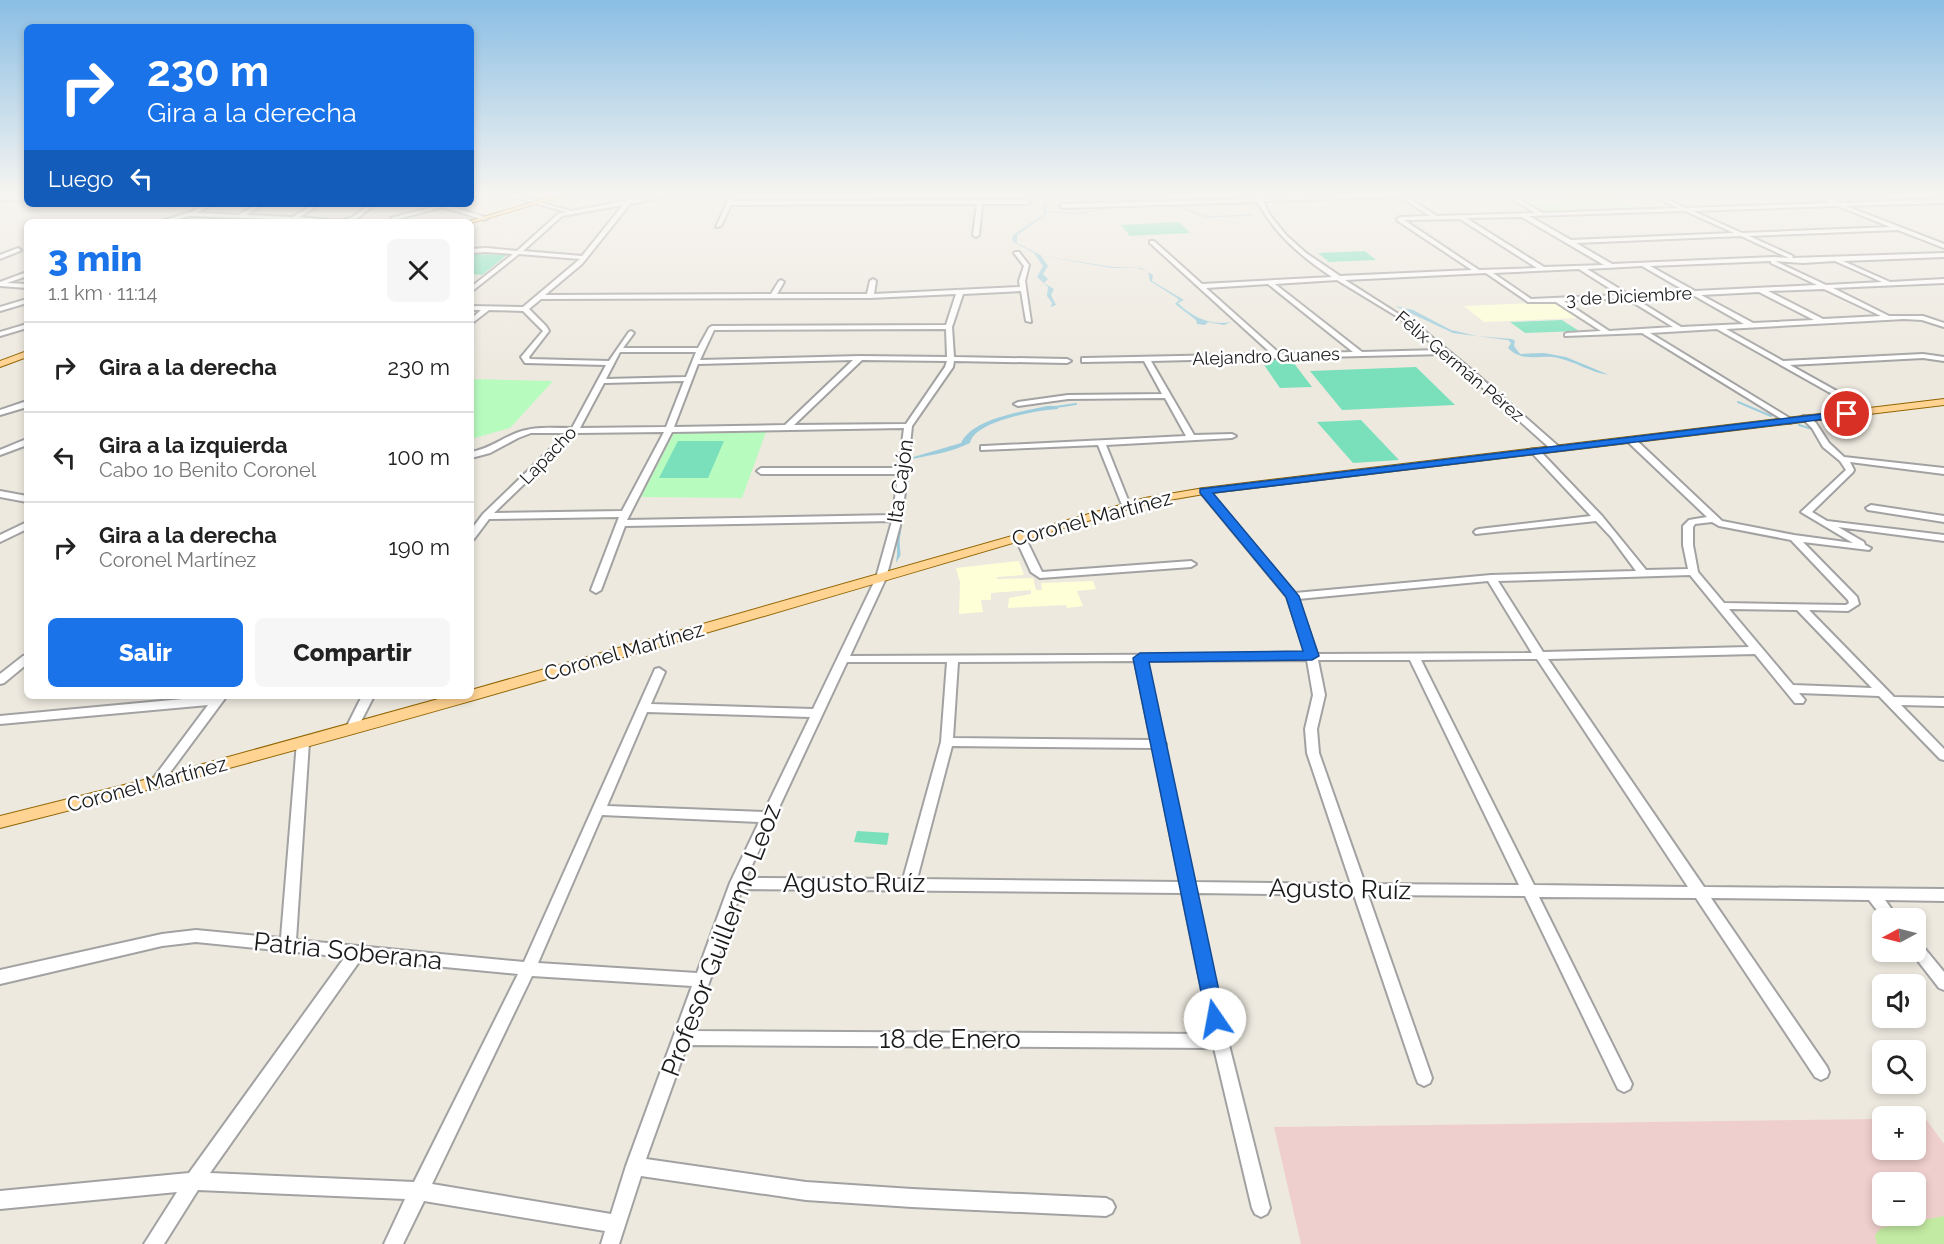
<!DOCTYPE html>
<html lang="es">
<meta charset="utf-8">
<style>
:root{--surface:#fff;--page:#f6f6f6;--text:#222;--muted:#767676;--line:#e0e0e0;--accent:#1a73e8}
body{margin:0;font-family:Raleway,sans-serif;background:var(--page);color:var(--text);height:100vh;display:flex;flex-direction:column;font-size:22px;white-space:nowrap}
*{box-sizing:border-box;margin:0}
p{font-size:20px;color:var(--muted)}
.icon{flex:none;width:33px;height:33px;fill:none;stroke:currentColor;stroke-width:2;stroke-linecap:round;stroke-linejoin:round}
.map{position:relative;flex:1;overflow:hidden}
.sheet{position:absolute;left:24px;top:219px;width:450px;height:480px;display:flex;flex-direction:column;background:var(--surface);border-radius:9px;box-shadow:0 3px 9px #0003}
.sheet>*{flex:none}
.guide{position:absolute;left:24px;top:24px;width:450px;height:183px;border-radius:9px;box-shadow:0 3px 9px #0003;background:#1a73e8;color:#fff;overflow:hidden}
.needle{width:39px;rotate:263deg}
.fabs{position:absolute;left:1872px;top:908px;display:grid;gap:12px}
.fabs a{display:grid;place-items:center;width:54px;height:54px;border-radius:9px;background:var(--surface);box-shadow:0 3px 9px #0003;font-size:30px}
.pin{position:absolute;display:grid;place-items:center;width:51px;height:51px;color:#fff;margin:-26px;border:3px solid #fff;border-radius:50%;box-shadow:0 2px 6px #0007}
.me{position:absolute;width:66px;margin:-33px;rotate:348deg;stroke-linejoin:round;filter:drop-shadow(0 0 4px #0008)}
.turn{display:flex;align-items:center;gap:21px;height:126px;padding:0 24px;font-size:27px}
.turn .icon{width:78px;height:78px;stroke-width:2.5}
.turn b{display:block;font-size:42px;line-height:51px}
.then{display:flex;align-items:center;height:57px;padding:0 24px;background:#0003;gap:12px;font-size:22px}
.round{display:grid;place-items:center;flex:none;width:63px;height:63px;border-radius:9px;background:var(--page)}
.head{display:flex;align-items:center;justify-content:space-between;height:102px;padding:0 24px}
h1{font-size:36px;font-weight:800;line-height:45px;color:var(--accent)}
.primary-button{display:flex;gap:12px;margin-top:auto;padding:12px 24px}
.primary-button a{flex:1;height:69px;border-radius:9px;background:var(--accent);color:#fff;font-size:24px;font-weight:800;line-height:69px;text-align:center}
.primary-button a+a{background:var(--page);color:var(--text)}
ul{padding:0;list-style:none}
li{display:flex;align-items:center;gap:18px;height:90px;padding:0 24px;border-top:2px solid var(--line)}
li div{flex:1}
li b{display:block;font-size:22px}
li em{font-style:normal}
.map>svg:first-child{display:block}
.commercial{fill:#efcfcd;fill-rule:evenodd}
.education{fill:#feffd6}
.grass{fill:#c3eaa2}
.park{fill:#b8fbbf}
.pitch{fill:#79e0bb}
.water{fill:#9dcddd}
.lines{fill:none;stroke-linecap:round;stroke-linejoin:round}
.stream-far2{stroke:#9dcddd;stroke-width:1.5}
.stream-far1{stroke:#9dcddd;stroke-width:2}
.stream{stroke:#9dcddd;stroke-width:3}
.minor-casing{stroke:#a2a2a2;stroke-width:4}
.major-casing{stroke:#916500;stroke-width:2}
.minor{fill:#fff;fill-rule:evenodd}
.major{fill:#ffd392;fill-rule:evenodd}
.route{fill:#1a73e8;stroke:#114b97;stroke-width:1.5}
.labels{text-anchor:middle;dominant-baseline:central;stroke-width:5;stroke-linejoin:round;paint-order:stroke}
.far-street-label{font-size:18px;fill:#1b1b1b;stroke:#fff}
.street-label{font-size:21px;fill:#1b1b1b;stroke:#fff}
.near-street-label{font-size:26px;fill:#1b1b1b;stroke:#fff}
</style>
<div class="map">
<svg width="1944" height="1244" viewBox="0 0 1944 1244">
<rect width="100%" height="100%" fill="#ede9df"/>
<path class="commercial" d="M 1925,1118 L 1944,1144 L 1944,1244 L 1301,1244 L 1274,1127 L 1882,1119 L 1882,1149 L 1916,1149 L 1916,1119 ZM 1882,1182 L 1916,1182 L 1916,1215 L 1882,1215 Z"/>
<g class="education">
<polygon points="1554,302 1577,318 1484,322 1464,306"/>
<polygon points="1019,561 1024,575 997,577 997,579 1033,578 1036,590 1042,590 1041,583 1093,581 1096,589 1077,591 1083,606 1067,608 1066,605 1008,608 1009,598 1031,594 1031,590 991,593 991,600 981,600 983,612 959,614 960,582 956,568"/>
</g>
<polygon class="grass" points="1944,1216 1944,1244 1877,1244 1875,1235 1881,1228"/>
<g class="park">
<path d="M 1573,197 L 1618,198 L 1639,209 L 1549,212 L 1538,210 L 1521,200 C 1533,195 1543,203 1555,202 C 1561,202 1566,198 1573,197 Z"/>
<polygon points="471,379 553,381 510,428 471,439"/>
<polygon points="675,431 766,432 742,498 641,497"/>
</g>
<g class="pitch">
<polygon points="1179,222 1190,233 1130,236 1121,225"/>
<polygon points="1365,251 1376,260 1329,262 1318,253"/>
<polygon points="473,254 507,255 482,275 471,274"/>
<polygon points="1562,320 1579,331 1525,333 1510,322"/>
<polygon points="1290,358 1312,387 1280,388 1260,359"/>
<polygon points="1416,367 1455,405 1342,410 1310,371"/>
<polygon points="1361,420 1399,460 1353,463 1317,422"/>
<polygon points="678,441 724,441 708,478 659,478"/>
<polygon points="857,831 889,833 887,845 854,842"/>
</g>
<g class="water">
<path d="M 1054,194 L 1061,194 L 1048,202 L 1047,214 L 1017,235 L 1017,243 L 1042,256 L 1113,267 L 1141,268 L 1153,275 L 1152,281 L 1184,300 L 1178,303 C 1192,317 1211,326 1231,322 L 1224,325 L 1208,322 L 1205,325 L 1197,324 L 1196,320 L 1175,304 L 1179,300 L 1177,298 L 1150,281 L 1148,272 L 1138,268 L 1113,268 L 1041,256 L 1048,266 L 1043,274 L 1048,279 L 1044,283 L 1054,289 L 1051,295 L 1056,305 L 1051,307 L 1052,303 L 1047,296 L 1048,287 L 1037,277 L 1043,266 L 1034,253 L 1012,241 L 1013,235 L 1044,214 L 1043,203 Z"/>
<path d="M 1395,306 L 1413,310 L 1451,330 L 1477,336 L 1512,339 L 1515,341 L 1514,346 L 1520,354 L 1544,353 L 1566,357 L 1609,375 C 1590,372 1576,362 1558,358 C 1539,354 1523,363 1508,348 L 1511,343 L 1508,340 L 1453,333 Z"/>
<path d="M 1047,406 L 1057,406 L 1058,409 C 1038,410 974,421 970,443 C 952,452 932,455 912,459 L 898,550 L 900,556 L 896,563 L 906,476 L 910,458 L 961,443 C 973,418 1022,412 1047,406 Z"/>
</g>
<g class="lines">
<g class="stream-far2">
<polyline points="1121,194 1124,200"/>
<polyline points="1047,212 1082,213 1111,207 1152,205 1176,206 1208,217 1252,215"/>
</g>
<g class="stream-far1">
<polyline points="1738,402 1771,416"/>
<polyline points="1056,407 1076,404"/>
<polyline points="1799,425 1815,430"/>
</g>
<polyline class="stream" points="899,555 898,540 901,520"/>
<defs>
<g id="minor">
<path d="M 502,194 L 510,194 L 571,211 L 626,201 L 630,198 L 632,200 L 666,194 L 676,194 L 630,204 L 582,264 L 545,295 L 771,294 L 779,281 L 781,280 L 784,282 L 777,294 L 867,294 L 870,281 L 873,279 L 876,281 L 874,294 L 1020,287 L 1019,281 L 1024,266 L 1014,253 L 1015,252 L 1019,252 L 1029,265 L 1025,281 L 1031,322 L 1026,321 L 1021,291 L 963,294 L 952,327 L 954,357 L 1067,359 L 1071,361 L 1067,363 L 954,361 L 953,367 L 912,426 L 902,518 L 886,578 L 850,656 L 1306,654 L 1287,597 L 1201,493 L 1201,489 L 1207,489 L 1295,593 L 1491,575 L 1636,571 L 1611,537 L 1596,521 L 1476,534 L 1474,532 L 1476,530 L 1479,529 L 1591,516 L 1532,453 L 1532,449 L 1538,449 L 1602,516 L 1646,570 L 1688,569 L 1683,545 L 1683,526 L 1689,520 L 1707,517 L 1628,442 L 1628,438 L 1634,438 L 1722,521 L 1794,535 L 1853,543 L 1801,512 L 1846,470 L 1840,461 L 1823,447 L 1812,428 L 1802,418 L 1803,416 L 1809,416 L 1816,423 L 1829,443 L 1844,457 L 1944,468 L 1944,474 L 1850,462 L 1854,470 L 1853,472 L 1812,512 L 1827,521 L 1944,535 L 1944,541 L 1838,527 L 1864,542 L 1865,545 L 1871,548 L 1869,550 L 1803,542 L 1857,597 L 1859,604 L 1848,611 L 1809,610 L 1894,697 L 1944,698 L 1944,706 L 1901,705 L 1944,749 L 1944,760 L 1940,759 L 1879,696 L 1799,693 L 1805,700 L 1803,703 L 1795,703 L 1755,654 L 1548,659 L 1704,887 L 1944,889 L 1944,901 L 1885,900 L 1898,918 L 1883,918 L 1869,900 L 1711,898 L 1827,1067 L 1829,1072 L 1827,1077 L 1821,1080 L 1815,1077 L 1696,898 L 1539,897 L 1632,1084 L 1630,1089 L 1624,1092 L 1618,1089 L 1525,896 L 1368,895 L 1432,1078 L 1430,1083 L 1424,1086 L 1418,1083 L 1416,1078 L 1354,895 L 1196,893 L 1228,1041 L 1270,1208 L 1267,1214 L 1261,1217 L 1255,1214 L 1252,1208 L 1214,1048 L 687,1045 L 646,1159 L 806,1182 L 912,1189 L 1106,1198 L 1112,1201 L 1115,1207 L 1112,1213 L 1106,1216 L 912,1207 L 806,1200 L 641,1176 L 619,1244 L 601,1244 L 605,1231 L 424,1201 L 403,1244 L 384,1244 L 405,1199 L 198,1190 L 164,1244 L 144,1244 L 177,1192 L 0,1209 L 0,1191 L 189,1173 L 345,957 L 196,942 L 162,946 L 0,984 L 0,970 L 162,934 L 196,930 L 281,938 L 297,742 L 299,739 L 307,739 L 309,742 L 296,940 L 524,962 L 655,669 L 659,668 L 665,672 L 651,704 L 813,709 L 876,578 L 892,521 L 625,526 L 601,590 L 596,593 L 591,590 L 619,517 L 489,519 L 474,539 L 471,540 L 471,530 L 483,514 L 567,433 L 531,433 L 518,438 L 490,453 L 471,458 L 471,452 C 489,449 502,438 519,432 C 536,426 555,428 572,428 L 606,365 L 525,363 L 521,357 L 543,331 L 523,311 L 489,310 L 471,324 L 471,319 L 481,310 L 471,310 L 471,306 L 523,307 L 580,259 L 519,254 L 471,292 L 471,287 L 513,254 L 486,252 L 471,253 L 471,249 L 486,248 L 517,251 L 558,214 L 567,212 ZM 623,205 L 582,256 L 523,251 L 562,216 ZM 956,294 L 946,325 L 712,326 L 709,328 L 698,348 L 623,348 L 634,333 L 631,331 L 629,332 L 609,361 L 530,359 L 529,357 L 549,331 L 546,326 L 529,309 L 541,299 L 870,298 ZM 946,329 L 947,357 L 860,356 L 700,360 L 714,330 ZM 620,352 L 696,352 L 686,377 L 606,379 ZM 853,360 L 785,425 L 674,427 L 698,364 ZM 862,360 L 947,361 L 945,367 L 906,424 L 794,425 ZM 684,381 L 666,427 L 580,428 L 604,383 ZM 904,428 L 899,468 L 761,468 L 757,471 L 761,474 L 898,474 L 893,515 L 627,520 L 672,432 ZM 664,432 L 622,511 L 494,513 L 577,433 ZM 1712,522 L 1719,526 L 1791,540 L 1848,600 L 1849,603 L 1846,605 L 1724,603 L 1698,572 L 1693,545 L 1693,527 L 1695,524 ZM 1690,575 L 1749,647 L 1543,652 L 1498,581 ZM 1488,581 L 1532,653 L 1317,654 L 1298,599 ZM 1729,609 L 1797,610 L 1872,688 L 1793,685 ZM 1537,659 L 1688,887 L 1534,885 L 1421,660 ZM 1307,660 L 1313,695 L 1305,729 L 1307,753 L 1351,884 L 1194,882 L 1165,747 L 1166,744 L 1163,741 L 1146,661 ZM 1318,660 L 1410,660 L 1519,885 L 1365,884 L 1319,753 L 1317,729 L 1325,695 ZM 1135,661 L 1151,740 L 953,738 L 958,662 ZM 847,662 L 947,662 L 941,742 L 903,879 L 746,878 ZM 647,712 L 810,717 L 764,812 L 607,806 ZM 952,746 L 1153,748 L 1180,882 L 917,879 ZM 602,815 L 759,822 L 730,883 L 697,973 L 538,963 ZM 742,889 L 1182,893 L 1211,1034 L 692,1031 ZM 361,959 L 518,974 L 414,1182 L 210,1173 ZM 532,976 L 692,986 L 626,1166 L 611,1214 L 432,1184 Z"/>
<polygon points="731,194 736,194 733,201 1027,200 1030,202 1027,204 982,204 979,235 976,237 973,235 977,204 731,205 721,226 716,227"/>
<path d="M 1255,194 L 1260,194 L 1262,198 L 1459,194 L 1406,197 L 1437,216 L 1536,213 L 1503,194 L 1509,194 L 1543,213 L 1678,208 L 1649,194 L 1655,194 L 1686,208 L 1831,203 L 1810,194 L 1817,194 L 1839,203 L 1944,199 L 1944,203 L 1846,206 L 1944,244 L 1944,248 L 1898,230 L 1749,236 L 1793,256 L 1792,258 L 1944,253 L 1944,257 L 1843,261 L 1890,282 L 1944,279 L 1944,283 L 1833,288 L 1889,316 L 1923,316 L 1944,323 L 1944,327 L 1922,320 L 1904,319 L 1726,329 L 1783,361 L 1923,354 L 1944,357 L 1944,361 L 1923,358 L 1790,365 L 1869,409 L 1870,411 L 1866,413 L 1717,329 L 1650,333 L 1791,419 L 1791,423 L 1788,423 L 1642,333 L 1565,336 L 1565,334 L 1567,333 L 1601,331 L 1556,302 L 1528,302 L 1486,273 L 1345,280 L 1422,329 L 1474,372 L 1558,446 L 1558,450 L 1552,450 L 1445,354 L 1151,361 L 1194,435 L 1232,434 L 1236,436 L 1232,438 L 1106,445 L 1130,505 L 1126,508 L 1122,505 L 1098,445 L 981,450 L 981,446 L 984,446 L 1186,436 L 1165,398 L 1068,399 L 1018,406 L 1014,404 L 1018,402 L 1068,395 L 1162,394 L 1144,361 L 1082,362 L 1082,358 L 1085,358 L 1272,354 L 1150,243 L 1150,241 L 1154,241 L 1202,284 L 1332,277 C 1302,257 1274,234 1258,202 L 1063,208 L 1060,206 L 1063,204 L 1257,199 ZM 1400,197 L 1430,216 L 1400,217 L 1397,219 L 1398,221 L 1472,270 L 1340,276 L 1306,253 L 1286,235 L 1270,215 L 1263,201 ZM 1838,206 L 1890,227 L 1742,233 L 1693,211 ZM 1685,211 L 1734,233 L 1571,240 L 1529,216 ZM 1522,217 L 1604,265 L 1544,267 L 1466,218 ZM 1460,219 L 1537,268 L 1479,270 L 1404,220 ZM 1741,236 L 1789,258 L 1774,257 L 1612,264 L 1576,243 ZM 1771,261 L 1771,263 L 1817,285 L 1695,291 L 1650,266 ZM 1775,261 L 1803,263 L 1835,261 L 1882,282 L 1826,285 ZM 1642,266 L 1687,292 L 1628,294 L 1587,269 ZM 1579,269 L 1620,295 L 1531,299 L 1493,273 ZM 1337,280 L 1398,317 L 1440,350 L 1362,352 L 1275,284 ZM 1268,284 L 1353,352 L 1280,354 L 1206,288 ZM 1824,289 L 1881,316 L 1823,319 L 1768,291 ZM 1759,292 L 1814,320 L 1753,323 L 1701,295 ZM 1693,295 L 1744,324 L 1681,327 L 1634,298 ZM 1626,298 L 1673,327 L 1609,331 L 1564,301 Z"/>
<polygon points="27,195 27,199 0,200 0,196"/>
<path d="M 206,204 L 213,204 L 197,213 L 239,215 L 257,204 L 264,204 L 246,215 L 293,217 L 314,204 L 320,204 L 300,217 C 313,218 339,223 350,218 C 360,214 365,204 376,204 L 355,220 L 347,222 L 190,216 L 167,222 L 158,222 L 191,212 Z"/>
<polygon points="433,204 442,204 488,218 485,220 442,207 394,220 391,218 437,206"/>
<polygon points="18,248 21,250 20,251 0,259 0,255"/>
<polygon points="27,272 27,276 7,283 27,284 27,288 0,286 0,282"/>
<polygon points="27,299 27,303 0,311 0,307"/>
<polygon points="27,324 27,328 0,336 0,332"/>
<polygon points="24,402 27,402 27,407 0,415 0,410"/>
<polygon points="24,440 27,440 27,445 0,455 0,450"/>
<polygon points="0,491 27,496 27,502 0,497"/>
<polygon points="1871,505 1944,516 1944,522 1868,510 1866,508"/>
<polygon points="27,522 27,529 0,542 0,535"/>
<polygon points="1020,534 1025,537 1042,572 1191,561 1196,564 1191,567 1040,578 1031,572 1015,537"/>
<polygon points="27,655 27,664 4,683 0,684 0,674 23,656"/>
<polygon points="215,696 226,697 160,786 156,788 152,786 150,783 152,780 208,705 0,724 0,716"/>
<polygon points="362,696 374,696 356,731 348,731 346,728"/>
<polygon points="1916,942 1921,944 1944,972 1944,990 1939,988 1911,952 1910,951 1916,951"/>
</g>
<g id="major">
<polygon points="561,194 571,194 471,223 466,222"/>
<polygon points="1939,194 1944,194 1944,198"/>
<polygon points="27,351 27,357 0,367 0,361"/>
<path d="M 1944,399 L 1944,405 L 1204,494 L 1146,504 C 765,615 385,731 0,828 L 0,816 L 156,777 L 449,696 L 471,696 L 471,690 L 1145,498 L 1204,488 Z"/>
</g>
</defs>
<use href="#minor" class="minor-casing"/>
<use href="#major" class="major-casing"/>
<use href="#minor" class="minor"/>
<use href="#major" class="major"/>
</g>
<linearGradient id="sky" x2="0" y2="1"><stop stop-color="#8abee4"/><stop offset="0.53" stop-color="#f7f5f1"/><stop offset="1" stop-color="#f7f5f1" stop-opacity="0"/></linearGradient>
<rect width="1944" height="368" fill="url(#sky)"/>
<polygon class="route" points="1847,411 1852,414 1851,416 1213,493 1299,596 1319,656 1312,660 1149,662 1225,1019 1222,1026 1215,1028 1208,1026 1133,658 1140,653 1303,651 1286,597 1200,493 1200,489"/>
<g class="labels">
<g class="far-street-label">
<text transform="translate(1629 296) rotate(-3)">3 de Diciembre</text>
<text transform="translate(1266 356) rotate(-2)">Alejandro Guanes</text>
<text transform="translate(1460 366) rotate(40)">Félix Germán Pérez</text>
<text transform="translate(548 455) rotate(-46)">Lapacho</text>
</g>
<g class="street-label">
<text transform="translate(900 481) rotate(-82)">Ita Cajón</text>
<text transform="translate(1092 518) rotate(-15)">Coronel Martínez</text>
<text transform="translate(624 651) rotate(-16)">Coronel Martínez</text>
<text transform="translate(147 784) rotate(-15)">Coronel Martínez</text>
</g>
<g class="near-street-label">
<text x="854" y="883">Agusto Ruíz</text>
<text transform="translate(1340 889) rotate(1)">Agusto Ruíz</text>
<text transform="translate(721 940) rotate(-69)">Profesor Guillermo Leoz</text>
<text transform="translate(348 951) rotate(6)">Patria Soberana</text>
<text x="950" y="1039">18 de Enero</text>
</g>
</g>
</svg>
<div class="fabs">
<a><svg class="needle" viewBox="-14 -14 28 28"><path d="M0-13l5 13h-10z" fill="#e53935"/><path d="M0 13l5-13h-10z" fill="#767676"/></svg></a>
<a><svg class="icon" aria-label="sound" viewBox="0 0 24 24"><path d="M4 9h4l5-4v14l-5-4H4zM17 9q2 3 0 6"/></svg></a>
<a><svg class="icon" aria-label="search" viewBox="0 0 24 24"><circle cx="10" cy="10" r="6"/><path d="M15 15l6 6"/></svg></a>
<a>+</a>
<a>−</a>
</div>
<div class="pin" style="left:1847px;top:414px;background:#d93025"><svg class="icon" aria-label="arrive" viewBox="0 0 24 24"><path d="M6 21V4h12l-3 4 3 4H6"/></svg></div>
<svg class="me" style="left:1215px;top:1019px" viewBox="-20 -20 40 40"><circle r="19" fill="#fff"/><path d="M0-13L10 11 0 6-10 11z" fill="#1a73e8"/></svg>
<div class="guide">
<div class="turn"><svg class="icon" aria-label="right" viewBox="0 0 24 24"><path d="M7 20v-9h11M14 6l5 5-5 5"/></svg><div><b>230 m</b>Gira a la derecha</div></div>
<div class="then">Luego<svg class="icon" aria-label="left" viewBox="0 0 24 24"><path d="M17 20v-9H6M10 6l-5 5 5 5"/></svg></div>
</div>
<section class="sheet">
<div class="head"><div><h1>3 min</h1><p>1.1 km · 11:14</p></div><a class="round"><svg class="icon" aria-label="close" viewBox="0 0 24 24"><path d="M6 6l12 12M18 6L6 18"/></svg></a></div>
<ul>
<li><svg class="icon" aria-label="right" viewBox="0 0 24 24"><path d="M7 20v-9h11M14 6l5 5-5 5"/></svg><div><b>Gira a la derecha</b></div><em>230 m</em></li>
<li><svg class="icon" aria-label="left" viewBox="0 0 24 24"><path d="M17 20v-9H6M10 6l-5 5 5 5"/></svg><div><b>Gira a la izquierda</b><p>Cabo 1o Benito Coronel</p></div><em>100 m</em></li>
<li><svg class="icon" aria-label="right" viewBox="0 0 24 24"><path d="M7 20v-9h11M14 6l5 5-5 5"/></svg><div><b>Gira a la derecha</b><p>Coronel Martínez</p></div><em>190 m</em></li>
</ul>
<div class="primary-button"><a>Salir</a><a>Compartir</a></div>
</section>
</div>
